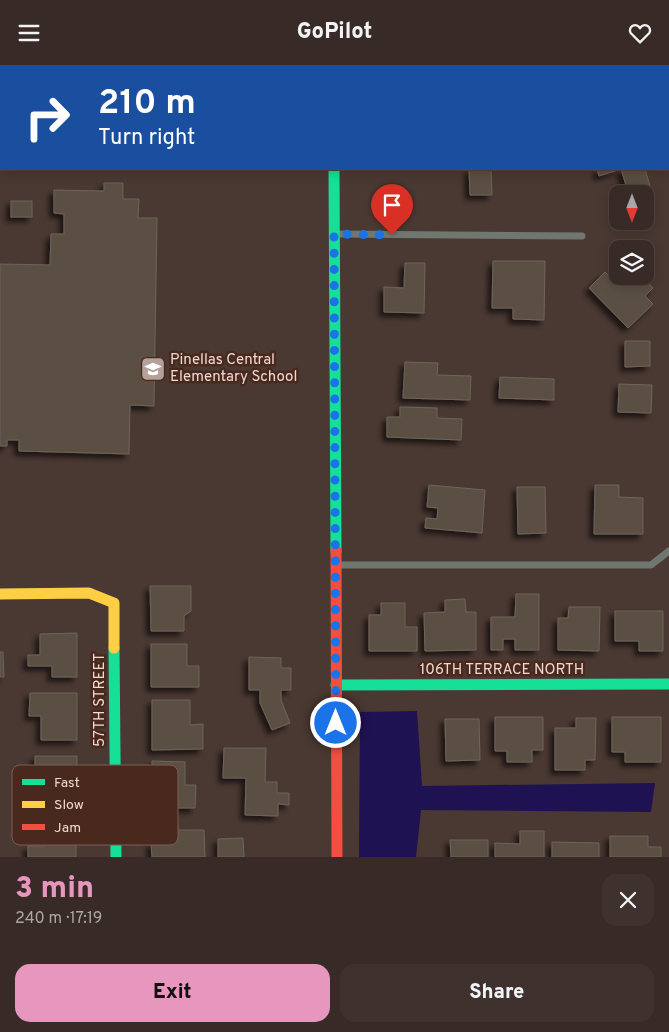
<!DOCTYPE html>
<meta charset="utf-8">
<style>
:root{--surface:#382a26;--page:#3f322e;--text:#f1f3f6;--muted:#aba7a7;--line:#524643;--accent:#e797bd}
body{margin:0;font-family:Overpass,sans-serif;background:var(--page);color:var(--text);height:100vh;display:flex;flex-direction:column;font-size:19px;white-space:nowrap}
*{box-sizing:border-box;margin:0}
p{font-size:16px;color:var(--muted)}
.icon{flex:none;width:28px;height:28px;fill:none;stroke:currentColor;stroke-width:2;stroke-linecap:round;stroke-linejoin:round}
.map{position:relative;height:792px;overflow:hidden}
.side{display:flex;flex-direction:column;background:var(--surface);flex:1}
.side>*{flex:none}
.hud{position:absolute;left:0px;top:0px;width:670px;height:105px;box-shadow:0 2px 12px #0003,0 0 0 1px var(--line);background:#1a4fa0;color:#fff;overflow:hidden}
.needle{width:32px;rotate:180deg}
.controls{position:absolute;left:609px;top:120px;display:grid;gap:10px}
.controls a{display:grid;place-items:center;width:45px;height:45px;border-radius:10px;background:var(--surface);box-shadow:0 2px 12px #0003,0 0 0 1px var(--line);font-size:25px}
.pin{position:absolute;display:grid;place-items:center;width:42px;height:42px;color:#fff;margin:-51px -21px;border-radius:50% 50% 50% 0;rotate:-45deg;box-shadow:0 0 5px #0007}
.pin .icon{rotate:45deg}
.me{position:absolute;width:55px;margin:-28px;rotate:0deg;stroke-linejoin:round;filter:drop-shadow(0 0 4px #0008)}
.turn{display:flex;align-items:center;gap:18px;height:105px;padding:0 15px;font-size:22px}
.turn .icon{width:65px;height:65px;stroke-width:2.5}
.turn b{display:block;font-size:35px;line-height:42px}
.round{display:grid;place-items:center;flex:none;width:52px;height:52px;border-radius:15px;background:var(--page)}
.headline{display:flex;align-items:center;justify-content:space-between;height:85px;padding:0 15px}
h1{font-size:30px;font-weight:800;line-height:38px;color:var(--accent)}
.button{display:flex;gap:10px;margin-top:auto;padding:10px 15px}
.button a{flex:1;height:58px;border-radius:15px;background:var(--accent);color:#111;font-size:20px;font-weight:800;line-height:58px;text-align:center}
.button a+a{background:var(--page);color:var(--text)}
header{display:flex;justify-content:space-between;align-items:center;height:65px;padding:0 15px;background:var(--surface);font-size:22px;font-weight:800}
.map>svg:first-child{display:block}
.water{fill:#1f1253}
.building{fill:#5a4f43;stroke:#6e655b;filter:url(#shadow)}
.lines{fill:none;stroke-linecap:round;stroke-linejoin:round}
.lane{stroke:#6f7770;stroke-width:7}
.fast{stroke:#16e098;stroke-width:11}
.slow{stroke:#ffcf43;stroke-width:11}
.jam{stroke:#f24e42;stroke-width:11}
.route{stroke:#1a73e8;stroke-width:9;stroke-dasharray:0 16.2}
.labels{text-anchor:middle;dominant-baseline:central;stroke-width:5;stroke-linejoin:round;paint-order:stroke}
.poi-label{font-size:15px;fill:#efd9d2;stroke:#49291d;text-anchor:start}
.street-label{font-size:15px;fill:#efd9d2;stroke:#49291d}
.key{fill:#49291d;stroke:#7b5e53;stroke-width:1}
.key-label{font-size:14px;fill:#efd9d2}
</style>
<header><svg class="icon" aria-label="menu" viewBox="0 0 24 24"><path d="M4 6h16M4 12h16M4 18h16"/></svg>GoPilot<svg class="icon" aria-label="heart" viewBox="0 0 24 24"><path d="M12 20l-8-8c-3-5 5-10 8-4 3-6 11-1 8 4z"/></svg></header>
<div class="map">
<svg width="669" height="792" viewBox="0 0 669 792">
<defs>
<filter id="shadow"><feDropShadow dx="-4.5" dy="4.5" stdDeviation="2.5" flood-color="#0009"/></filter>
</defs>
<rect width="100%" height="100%" fill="#4a3832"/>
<polygon class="water" points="417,646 422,721 655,718 651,747 421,745 416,792 359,792 360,647"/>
<g class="building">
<rect x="52" y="0" width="31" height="1"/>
<rect x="93" y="0" width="34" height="1"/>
<polygon points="229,0 269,0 269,1"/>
<rect x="418" y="0" width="42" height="1"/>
<polygon points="469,104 491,104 492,130 470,130"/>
<polygon points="597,104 645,104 650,121 628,127 621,104 599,111"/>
<polygon points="104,118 123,118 123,134 139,134 138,153 157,153 154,341 130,340 129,389 19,386 19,375 7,375 7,381 0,381 0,199 50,200 51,169 64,169 64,149 54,148 54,125 104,126"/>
<rect x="11" y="136" width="21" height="16"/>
<polygon points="493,196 545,196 544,255 513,254 513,243 492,243"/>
<polygon points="405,198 425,198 424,248 384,247 384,222 404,223"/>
<polygon points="605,207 613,215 618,211 641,211 653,223 645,231 653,239 628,263 589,223"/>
<polygon points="625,276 650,276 650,301 625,302"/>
<polygon points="405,297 438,298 437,310 471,311 470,335 403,333"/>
<polygon points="500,312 554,314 554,335 499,333"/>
<polygon points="619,319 652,320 651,348 618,347"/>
<polygon points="400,342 437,343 437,353 462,354 461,375 387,372 387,352 400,352"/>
<polygon points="429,420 485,425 482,468 425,463 426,453 437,454 438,443 427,442"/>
<polygon points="595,420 619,420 619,432 643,433 643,469 594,469"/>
<polygon points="517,422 545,422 546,468 518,469"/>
<polygon points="150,521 191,521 191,546 184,551 184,566 151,566"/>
<polygon points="516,529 539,529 539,585 515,585 515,574 503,574 503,585 491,585 491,552 515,552"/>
<polygon points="465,534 466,547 476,547 476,585 425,586 424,548 445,547 445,535"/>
<polygon points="381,538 405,538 405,562 417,562 417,586 369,586 369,550 381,550"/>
<polygon points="569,542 600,542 599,586 558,585 558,553 568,553"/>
<polygon points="615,546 663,546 663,586 639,586 639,576 615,576"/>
<polygon points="77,568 77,612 52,612 52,601 28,601 28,590 40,590 40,569"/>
<polygon points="151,579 187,579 187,601 199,601 199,622 151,622"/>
<polygon points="0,587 3,587 4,612 0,612"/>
<polygon points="249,592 281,593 281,603 291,603 291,625 281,625 281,635 290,658 272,665 260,638 260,625 249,625"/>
<polygon points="30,628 77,628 77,675 41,675 41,651 29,651"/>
<polygon points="152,635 190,635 190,660 203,659 203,684 152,685"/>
<polygon points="495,652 543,652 543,685 532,685 532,697 507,697 507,686 495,686"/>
<polygon points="612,652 661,652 661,697 625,697 625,687 612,687"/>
<polygon points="576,653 596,653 595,695 585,695 585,705 555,705 555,663 576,663"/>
<polygon points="445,654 479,654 480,695 446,696"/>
<polygon points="224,683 266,683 265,717 277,717 277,728 289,728 289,740 278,739 278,751 245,750 246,713 223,713"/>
<polygon points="35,691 77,691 77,738 45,738 45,714 35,714"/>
<polygon points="152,696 185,697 185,720 196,720 195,743 152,743"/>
<polygon points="44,752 76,752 76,792 28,792 28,781 44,781"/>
<polygon points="162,765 204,765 205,792 152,792 151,778 162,778"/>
<polygon points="520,766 544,766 544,792 495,792 495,778 520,779"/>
<polygon points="610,771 648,771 648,782 661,782 661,792 610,792"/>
<polygon points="243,773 244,792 218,792 218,774"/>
<polygon points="450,775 488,775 488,792 451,792"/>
<polygon points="552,777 599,778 599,792 552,792"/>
</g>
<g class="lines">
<g class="lane">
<polyline points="337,169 582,171"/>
<polyline points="338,500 651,500 669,486"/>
</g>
<g class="fast">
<polyline points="334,104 336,486"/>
<polyline points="114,583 116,792"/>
<polyline points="336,620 669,619"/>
</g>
<g class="slow">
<polyline points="334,0 334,1"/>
<polyline points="0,529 89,528 114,538 114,583"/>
</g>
<polyline class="jam" points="336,486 337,792"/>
</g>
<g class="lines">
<polyline class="route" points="336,658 334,169 392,170"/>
</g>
<defs>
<symbol id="school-square" viewBox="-11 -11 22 22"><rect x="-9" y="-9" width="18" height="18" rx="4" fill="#b5a19a" stroke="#49291d"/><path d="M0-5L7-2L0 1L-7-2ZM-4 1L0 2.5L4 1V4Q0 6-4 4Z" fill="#fff"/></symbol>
</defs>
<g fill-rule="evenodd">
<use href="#school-square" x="139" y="290" width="28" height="28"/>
</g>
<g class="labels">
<g class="poi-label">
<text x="170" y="295">Pinellas Central<tspan x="170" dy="17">Elementary School</tspan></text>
</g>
<g class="street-label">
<text x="502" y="605">106TH TERRACE NORTH</text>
<text transform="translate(100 635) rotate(-90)">57TH STREET</text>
</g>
</g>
<rect x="12" y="700" width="166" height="80" rx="8" class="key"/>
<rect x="22" y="714" width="23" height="6" fill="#16e098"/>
<rect x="22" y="736" width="23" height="7" fill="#ffcf43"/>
<rect x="22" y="759" width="23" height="6" fill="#f24e42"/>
<g class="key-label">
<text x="54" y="722">Fast</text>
<text x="54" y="744">Slow</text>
<text x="54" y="767">Jam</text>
</g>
</svg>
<div class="controls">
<a><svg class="needle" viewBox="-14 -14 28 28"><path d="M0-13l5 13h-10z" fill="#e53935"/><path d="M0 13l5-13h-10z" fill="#aba7a7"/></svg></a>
<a><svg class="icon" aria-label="layers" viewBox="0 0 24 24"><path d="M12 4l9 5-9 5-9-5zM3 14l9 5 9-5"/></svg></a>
</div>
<div class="pin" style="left:392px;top:170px;background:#d93025"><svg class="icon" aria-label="arrive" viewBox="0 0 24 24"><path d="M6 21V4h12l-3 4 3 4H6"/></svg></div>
<svg class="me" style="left:336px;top:658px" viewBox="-20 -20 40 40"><circle r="17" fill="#1a73e8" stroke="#fff" stroke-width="3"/><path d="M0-11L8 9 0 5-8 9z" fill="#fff"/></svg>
<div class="hud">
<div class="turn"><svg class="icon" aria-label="right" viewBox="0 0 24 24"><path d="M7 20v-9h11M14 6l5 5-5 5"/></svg><div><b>210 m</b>Turn right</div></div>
</div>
</div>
<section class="side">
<div class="headline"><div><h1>3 min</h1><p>240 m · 17:19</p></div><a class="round"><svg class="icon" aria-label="close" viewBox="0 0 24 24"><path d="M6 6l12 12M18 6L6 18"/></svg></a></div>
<div class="button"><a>Exit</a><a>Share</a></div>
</section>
